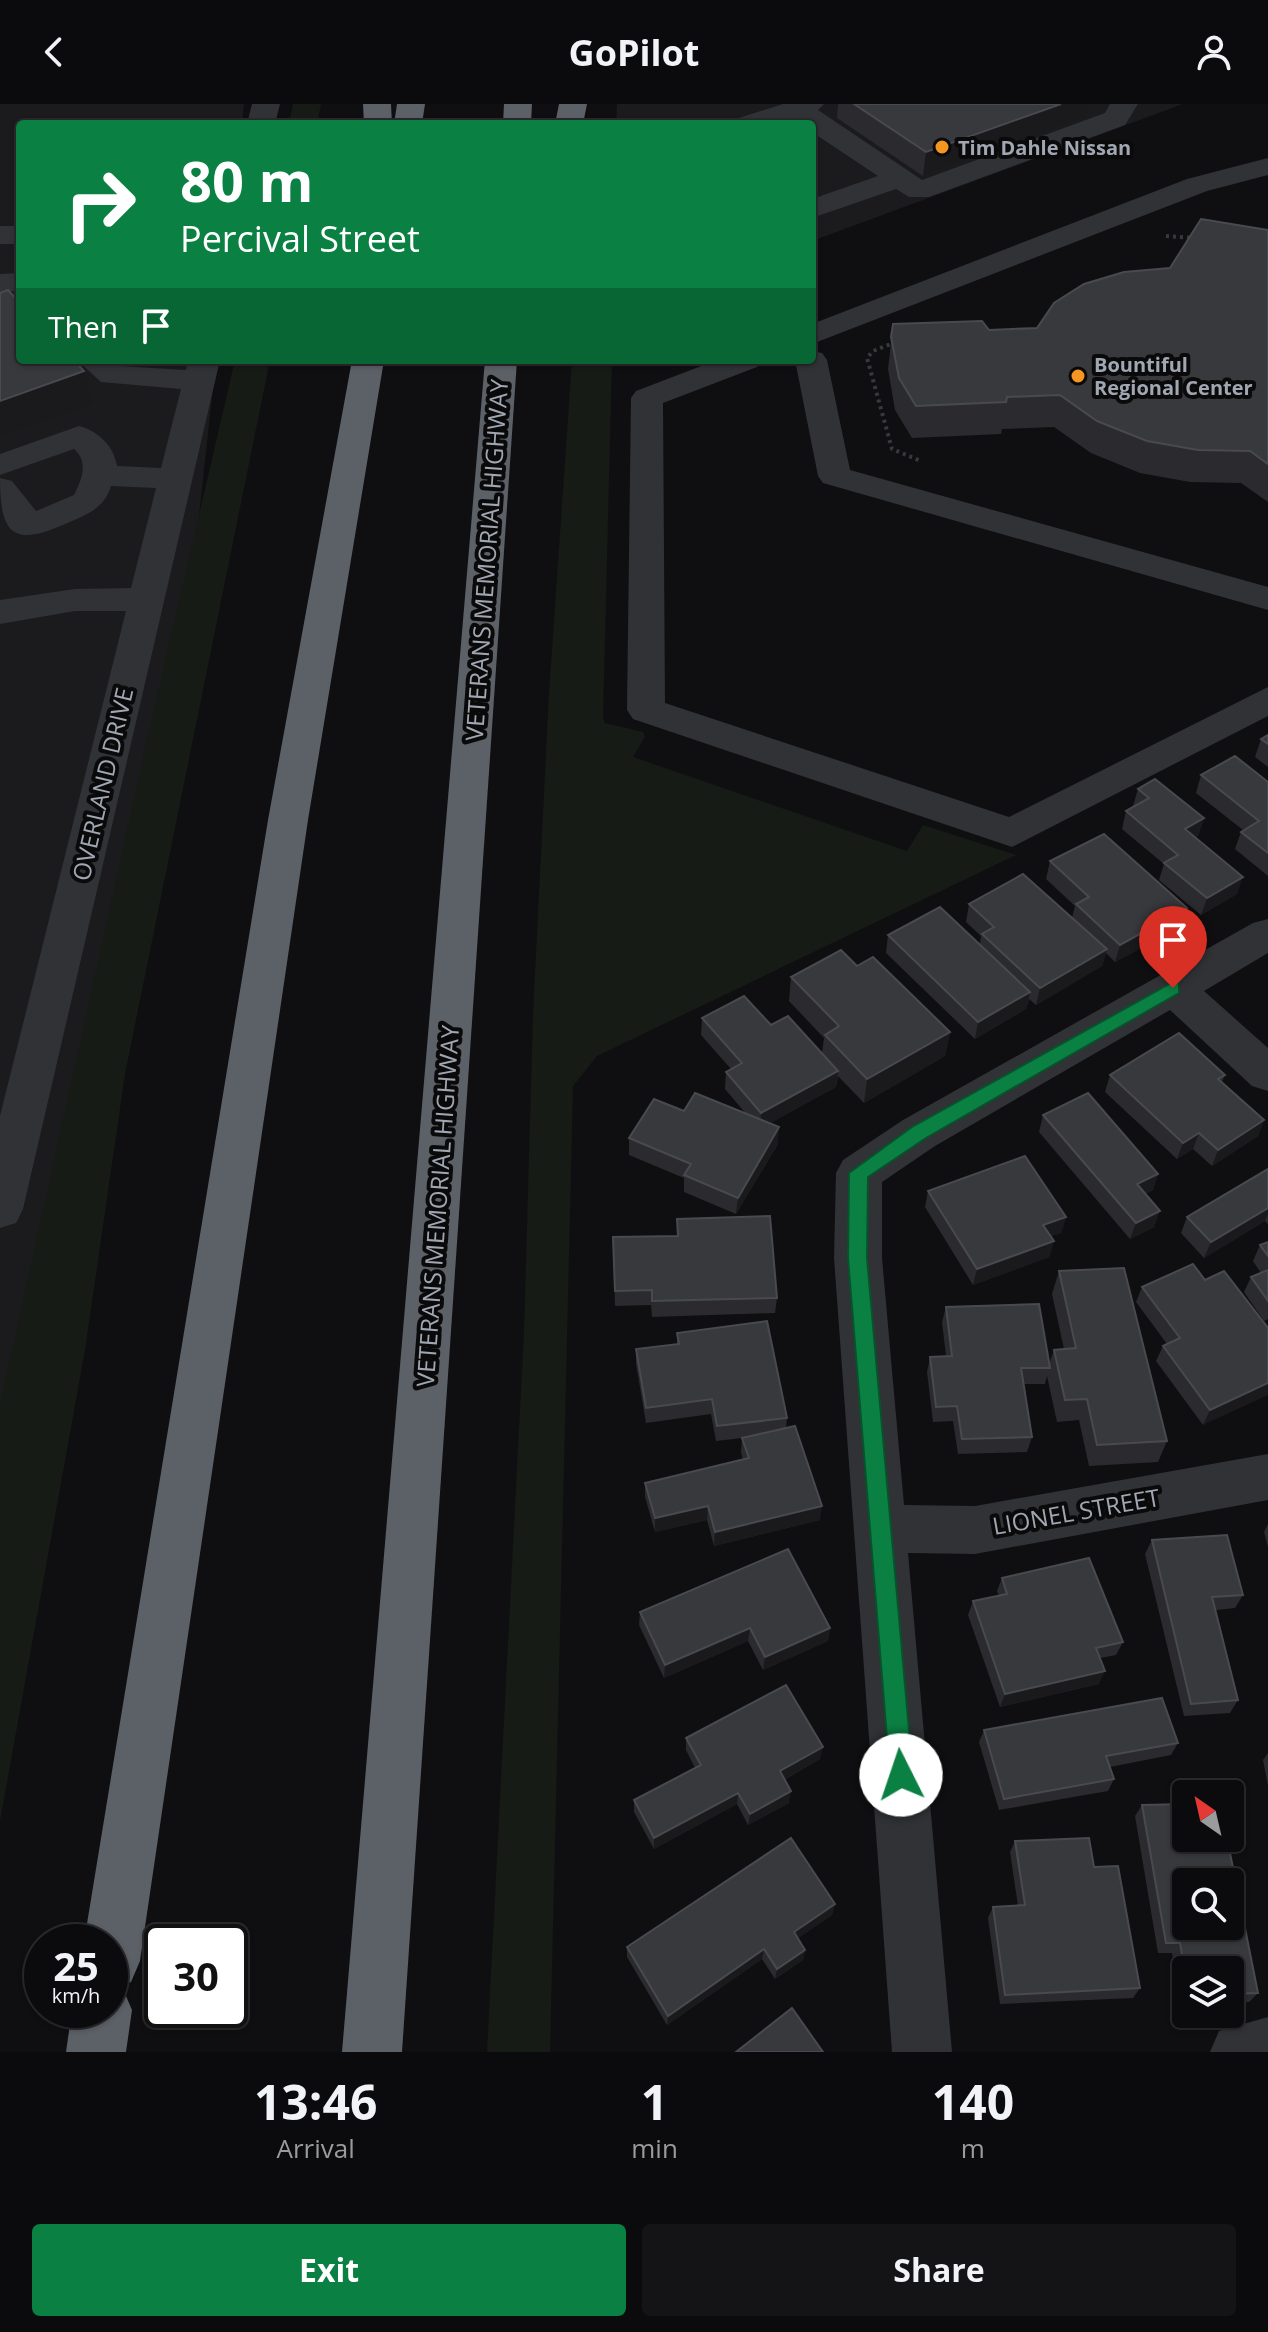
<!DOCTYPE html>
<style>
:root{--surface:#0b0b0d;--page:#141416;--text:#f1f3f6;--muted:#9a9b9d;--line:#2b2b2e;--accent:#0b8043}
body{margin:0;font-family:"Open Sans",sans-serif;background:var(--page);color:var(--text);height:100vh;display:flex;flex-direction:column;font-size:30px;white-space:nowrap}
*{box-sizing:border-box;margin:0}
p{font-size:26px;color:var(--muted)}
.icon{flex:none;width:44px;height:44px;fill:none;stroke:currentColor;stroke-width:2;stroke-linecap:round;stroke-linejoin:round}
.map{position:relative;height:1948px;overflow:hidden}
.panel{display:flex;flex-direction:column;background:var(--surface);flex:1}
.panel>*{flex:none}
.hud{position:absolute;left:16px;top:16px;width:800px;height:244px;border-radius:8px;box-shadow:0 2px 6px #0004,0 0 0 2px var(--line);background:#0b8043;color:#fff;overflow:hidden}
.needle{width:52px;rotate:326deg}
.fabs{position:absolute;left:1172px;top:1676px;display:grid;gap:16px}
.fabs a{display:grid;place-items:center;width:72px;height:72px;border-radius:8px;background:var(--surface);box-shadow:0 2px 6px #0004,0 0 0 2px var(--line);font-size:40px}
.speed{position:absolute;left:24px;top:1820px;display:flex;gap:16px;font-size:40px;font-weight:700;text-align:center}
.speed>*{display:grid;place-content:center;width:104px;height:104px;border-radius:50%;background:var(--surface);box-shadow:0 2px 6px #0004,0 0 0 2px var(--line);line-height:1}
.speed small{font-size:20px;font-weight:400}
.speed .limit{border:4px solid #111;border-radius:12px;background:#fff;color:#111}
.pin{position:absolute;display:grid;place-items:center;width:68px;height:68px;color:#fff;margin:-82px -34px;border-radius:50% 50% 50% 0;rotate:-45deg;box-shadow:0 0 8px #0007}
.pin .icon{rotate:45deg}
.me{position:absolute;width:88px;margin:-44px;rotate:356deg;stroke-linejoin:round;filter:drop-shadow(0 0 6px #0008)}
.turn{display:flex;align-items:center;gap:28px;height:168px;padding:0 32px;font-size:36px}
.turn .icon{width:104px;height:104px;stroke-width:2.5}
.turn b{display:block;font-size:56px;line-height:68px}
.then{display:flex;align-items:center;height:76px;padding:0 32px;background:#0003;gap:16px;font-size:30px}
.eta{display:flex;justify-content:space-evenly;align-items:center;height:136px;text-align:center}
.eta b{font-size:48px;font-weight:700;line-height:56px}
.primary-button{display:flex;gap:16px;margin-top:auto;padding:16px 32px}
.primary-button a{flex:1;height:92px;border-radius:8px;background:var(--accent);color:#fff;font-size:32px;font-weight:700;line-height:92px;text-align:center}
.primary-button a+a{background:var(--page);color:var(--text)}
header{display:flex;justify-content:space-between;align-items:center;height:104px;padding:0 32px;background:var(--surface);font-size:36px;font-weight:700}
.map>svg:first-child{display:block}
.built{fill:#1b1b1e}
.green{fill:#161b16}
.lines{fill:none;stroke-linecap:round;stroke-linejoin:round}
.path{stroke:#36393d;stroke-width:4;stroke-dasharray:3 4;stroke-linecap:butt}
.minor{fill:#303236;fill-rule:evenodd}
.highway{fill:#5c6067;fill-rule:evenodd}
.wall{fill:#2b2b2f}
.shaded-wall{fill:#1a1a1d}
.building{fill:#37393d;stroke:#484a4f;stroke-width:2;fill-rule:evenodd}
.route{fill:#0b8043;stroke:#07532c;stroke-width:2}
.poi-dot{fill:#f69622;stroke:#0a0a0b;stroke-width:3}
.labels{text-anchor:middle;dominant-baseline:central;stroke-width:8;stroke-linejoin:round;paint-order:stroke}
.far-poi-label{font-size:20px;font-weight:bold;fill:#a0a7b2;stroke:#0a0a0b;text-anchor:start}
.street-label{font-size:24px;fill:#a0a7b2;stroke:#0a0a0b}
</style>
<header><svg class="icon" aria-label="back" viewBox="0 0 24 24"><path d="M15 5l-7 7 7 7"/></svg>GoPilot<svg class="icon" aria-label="person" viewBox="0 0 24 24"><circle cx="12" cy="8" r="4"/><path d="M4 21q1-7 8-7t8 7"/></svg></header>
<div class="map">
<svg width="1268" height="1948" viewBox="0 0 1268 1948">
<rect width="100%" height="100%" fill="#0f0f11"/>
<g class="built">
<polygon points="0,0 244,0 242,20 20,20 20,256 216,256 174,640 0,1489"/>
<polygon points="617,0 1183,0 812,137 812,20 616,20"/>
</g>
<g class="green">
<polygon points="293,0 321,0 317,20 289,20"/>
<polygon points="235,256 270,256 125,970 85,1246 0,1717 0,1300 150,622"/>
<polygon points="572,256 612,256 603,613 605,619 643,628 645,633 633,653 907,747 923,721 1016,751 597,952 573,982 550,1948 487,1948 524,1228 533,911 549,589"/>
</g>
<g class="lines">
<g class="path">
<polyline points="1166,132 1196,134"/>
<polyline points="896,238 873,247 867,254 892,345 921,357"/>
</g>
<g class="minor">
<polygon points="252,0 280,0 275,20 247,20"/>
<polygon points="783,0 824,0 818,6 922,76 1105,9 1110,0 1138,0 1125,21 929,93 909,93 896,85 812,114 812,95 878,72 812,28 812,20 801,20 793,15 777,20 735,20 739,14"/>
<polygon points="1268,54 1268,71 1207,87 812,240 812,220 1187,75"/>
<rect x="0" y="122" width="20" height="18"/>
<polygon points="20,169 20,187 0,188 0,170"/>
<polygon points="812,247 822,249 827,256 850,366 1268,483 1268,506 823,379 818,372 795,256 812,256"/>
<path d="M 77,256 L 113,256 L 120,262 L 186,266 L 188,256 L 220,256 L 23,1105 L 16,1119 L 0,1124 L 0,1012 L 126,507 L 75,507 L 0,520 L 0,496 L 75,485 L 131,484 L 156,384 L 111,382 C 104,405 86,411 65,420 C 12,444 0,429 0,374 L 12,377 L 36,407 L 74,391 C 82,375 89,358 74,345 L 0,371 L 0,350 L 79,322 C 98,327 114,342 117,362 L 161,364 L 181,285 L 101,278 Z"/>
<polygon points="717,256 762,256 757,263 663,299 665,599 1009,713 1268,583 1268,612 1012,743 633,615 627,606 631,294 636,287"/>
<polygon points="1268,815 1268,849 1204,887 1268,944 1268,987 1252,982 1170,906 935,1042 882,1078 882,1154 904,1401 975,1402 1268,1350 1268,1396 975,1450 908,1449 952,1948 892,1948 834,1154 836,1069 843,1056 903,1016 1253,819"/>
<polygon points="1268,1913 1268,1948 1210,1948 1219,1927"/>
</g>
<g class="highway">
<polygon points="363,0 391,0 392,20 364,20"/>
<polygon points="397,0 425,0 422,20 394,20"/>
<polygon points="504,0 532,0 531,20 503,20"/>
<polygon points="559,0 587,0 583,20 555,20"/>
<polygon points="352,256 384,256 308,716 140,1857 131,1878 119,1883 123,1885 132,1906 126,1948 66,1948 72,1906 110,1906 110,1838 84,1838 268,716"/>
<polygon points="485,256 517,256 402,1948 342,1948"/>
</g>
</g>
<g class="wall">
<polygon points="838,0 1089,0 1086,14 923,72 837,14"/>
<polygon points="1268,126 1268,398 1241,379 1190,378 1140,369 1091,349 1054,323 1002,325 1001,330 912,334 895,306 888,265 893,220 989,226 1037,224 1170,164"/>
<polygon points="1268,631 1268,663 1255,653 1261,635"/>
<polygon points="1201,671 1268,678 1268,772 1235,745 1241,728 1243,726 1196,689"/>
<polygon points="1138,685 1204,714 1198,732 1195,733 1237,790 1201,811 1159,776 1164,760 1122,725 1126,707 1134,703 1133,702"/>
<polygon points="1050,757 1187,804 1182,822 1115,858 1106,849 1102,862 1036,901 1029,895 1026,905 975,935 886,849 888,831 980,840 981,832 966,818 969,800 1072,814 1075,802 1046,775"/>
<polygon points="857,862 950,928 945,952 864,999 838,972 836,983 770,1019 778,1040 736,1110 684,1088 684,1074 629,1051 629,1034 684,1007 746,1010 725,985 726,968 731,965 701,931 702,914 771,921 822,949 824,934 789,897 791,873"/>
<polygon points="1110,971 1225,971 1222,978 1264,1016 1258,1032 1212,1062 1193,1045 1177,1055 1105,988"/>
<polygon points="1043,1011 1158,1070 1153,1086 1145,1090 1154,1123 1130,1135 1039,1028"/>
<polygon points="1268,1065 1268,1120 1265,1117 1204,1154 1181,1129 1187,1113"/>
<polygon points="928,1087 1066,1113 1061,1129 1051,1132 1054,1137 1049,1153 973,1181 925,1103"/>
<polygon points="677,1115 777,1194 775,1209 652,1213 651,1201 615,1202 613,1133 677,1132"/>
<polygon points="1268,1138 1268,1215 1264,1217 1244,1188 1251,1173 1261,1169 1253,1157 1260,1141"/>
<polygon points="1059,1167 1167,1337 1158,1358 1089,1362 1079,1316 1057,1318 1047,1272 1045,1280 1024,1280 1032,1333 1027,1348 958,1350 953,1317 933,1318 927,1268 930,1253 946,1252 942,1218 946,1203 1049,1260 1054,1246 1064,1245 1052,1190"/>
<polygon points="1205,1176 1268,1224 1203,1321 1156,1257 1163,1242 1167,1240 1136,1198 1142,1183"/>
<polygon points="677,1229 787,1314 786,1324 820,1416 714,1442 707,1416 655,1428 645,1393 645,1379 743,1356 741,1348 742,1334 716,1337 711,1310 646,1319 636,1260 636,1245 677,1241"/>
<polygon points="1268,1420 1268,1443 1264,1428"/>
<polygon points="1152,1436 1243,1491 1235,1504 1216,1506 1238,1596 1230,1609 1184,1612 1145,1450"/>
<polygon points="1002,1474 1123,1538 1116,1551 1100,1554 1099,1580 1000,1603 968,1511 973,1497 999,1492 997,1487"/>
<polygon points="640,1508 830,1524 828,1537 763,1566 748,1537 664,1574 639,1521"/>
<polygon points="984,1626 1178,1639 1171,1651 1110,1663 1114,1675 1108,1687 999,1706 979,1638"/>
<polygon points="686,1634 820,1655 784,1676 789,1699 748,1721 737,1700 654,1745 634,1708 634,1696 695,1664 686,1646"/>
<polygon points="1268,1649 1268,1682 1263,1656"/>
<polygon points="1142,1701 1258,1889 1249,1898 1230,1899 1230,1866 1186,1866 1186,1900 1181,1901 1172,1849 1158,1849 1135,1712"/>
<polygon points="1015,1737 1094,1763 1140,1884 1133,1894 1000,1900 988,1814 993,1803 1018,1802 1010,1748"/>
<polygon points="835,1800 832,1811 798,1834 805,1846 803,1856 775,1875 762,1855 667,1921 627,1853 627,1843"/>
</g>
<g class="shaded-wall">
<polygon points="1061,0 1089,0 1086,14 923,72 926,48"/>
<polygon points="84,267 92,299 0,332 0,297"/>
<polygon points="1204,714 1198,732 1180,743 1185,725"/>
<polygon points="1243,773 1237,790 1201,811 1207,794"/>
<polygon points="1187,804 1182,822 1115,858 1120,841"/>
<polygon points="1107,845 1102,862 1036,901 1040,884"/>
<polygon points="1030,888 1026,905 975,935 978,918"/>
<polygon points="950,928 945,952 864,999 867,975"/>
<polygon points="838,967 836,983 760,1025 761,1009"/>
<polygon points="1264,1016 1258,1032 1212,1062 1218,1046"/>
<polygon points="779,1023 778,1040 736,1110 738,1094"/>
<polygon points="1199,1029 1193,1045 1177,1055 1183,1039"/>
<polygon points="1158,1070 1153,1086 1132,1096 1137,1080"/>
<polygon points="1268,1104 1268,1110 1265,1117 1204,1154 1211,1138"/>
<polygon points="1160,1107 1154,1123 1130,1135 1136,1119"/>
<polygon points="1066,1113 1061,1129 1038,1137 1043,1121"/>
<polygon points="1054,1137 1049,1153 973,1181 977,1165"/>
<polygon points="1268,1279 1268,1291 1203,1321 1210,1306"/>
<polygon points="708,1402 707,1416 655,1428 655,1414"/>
<polygon points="822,1402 820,1416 714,1442 715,1428"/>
<polygon points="750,1524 748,1537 664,1574 665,1561"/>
<polygon points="830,1524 828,1537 763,1566 765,1553"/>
<polygon points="1105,1567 1099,1580 1000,1603 1005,1590"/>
<polygon points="823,1643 820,1655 778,1679 780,1667"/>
<polygon points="791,1687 789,1699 748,1721 750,1710"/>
<polygon points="738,1689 737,1700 654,1745 654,1734"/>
<polygon points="835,1800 832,1811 792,1838 794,1828"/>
<polygon points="764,1845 762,1855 667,1921 668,1912"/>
<polygon points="805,1846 803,1856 775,1875 777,1865"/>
</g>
<g class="building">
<polygon points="854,0 1061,0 926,48"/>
<polygon points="1201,115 1268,126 1268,360 1250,347 1198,346 1147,337 1097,317 1060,291 1007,293 1006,298 916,302 899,274 891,233 893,220 982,217 989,226 1037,224 1054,199 1084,180 1124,168 1170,164"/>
<polygon points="8,186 20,199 20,256 74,256 84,267 0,297 0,189"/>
<polygon points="1268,631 1268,640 1261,635"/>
<polygon points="1235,652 1268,678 1268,749 1241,728 1259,717 1201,671"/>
<polygon points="1155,675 1204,714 1185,725 1243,773 1207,794 1164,759 1178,751 1126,707 1149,694 1138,685"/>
<polygon points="1104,730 1187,804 1120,841 1076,800 1089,793 1050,757"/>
<polygon points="1023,770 1107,845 1040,884 982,830 994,823 969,800"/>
<polygon points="940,803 1030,888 978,918 888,831"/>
<polygon points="841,846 857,862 873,853 950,928 867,975 825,931 839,922 791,873"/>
<polygon points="744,892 771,921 788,912 838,967 761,1009 726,968 742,959 702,914"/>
<polygon points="1179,929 1225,971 1218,975 1264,1016 1218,1046 1199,1029 1183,1039 1110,971"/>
<polygon points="695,989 779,1023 738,1094 684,1071 691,1060 629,1034 654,995 684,1007"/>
<polygon points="1088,989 1158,1070 1137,1080 1160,1107 1136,1119 1043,1011"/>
<polygon points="1025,1052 1066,1113 1043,1121 1054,1137 977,1165 928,1087"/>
<polygon points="1268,1065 1268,1104 1211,1138 1187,1113"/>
<polygon points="770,1112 777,1194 652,1197 652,1186 615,1187 613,1133 678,1132 677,1115"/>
<polygon points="1268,1138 1268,1152 1260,1141"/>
<polygon points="1193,1160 1205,1176 1224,1167 1268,1224 1268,1279 1210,1306 1163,1242 1180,1234 1142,1183"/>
<polygon points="1124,1164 1167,1337 1097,1341 1087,1295 1065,1296 1054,1246 1076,1244 1059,1167"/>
<polygon points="1268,1166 1268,1197 1251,1173"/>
<polygon points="1039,1200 1050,1264 1021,1264 1032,1333 962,1335 957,1302 936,1303 930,1253 952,1252 946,1203"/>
<polygon points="767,1217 787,1314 717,1322 712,1295 646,1304 636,1245 679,1240 677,1229"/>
<polygon points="795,1322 822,1402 715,1428 708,1402 655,1414 645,1379 749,1354 742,1334"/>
<polygon points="1227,1431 1243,1491 1212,1493 1238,1596 1191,1600 1152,1436"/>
<polygon points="788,1445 830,1524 765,1553 750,1524 665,1561 640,1508"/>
<polygon points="1089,1454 1123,1538 1096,1544 1105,1567 1005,1590 973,1497 1007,1490 1002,1474"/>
<polygon points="786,1581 823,1643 780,1667 791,1687 750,1710 738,1689 654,1734 634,1696 701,1661 686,1634"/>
<polygon points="1162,1594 1178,1639 1106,1652 1114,1675 1004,1695 984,1626"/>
<path d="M 1186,1700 L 1186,1734 L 1227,1734 L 1258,1889 L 1230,1890 L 1230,1866 L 1186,1866 L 1186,1873 L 1180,1839 L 1166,1839 L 1142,1701 ZM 1186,1778 L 1230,1778 L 1230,1822 L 1186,1822 Z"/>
<polygon points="791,1734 835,1800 794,1828 805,1846 777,1865 764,1845 668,1912 627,1843"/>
<polygon points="1089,1734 1094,1763 1118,1762 1140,1884 1005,1891 993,1803 1025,1801 1015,1737"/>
<polygon points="792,1904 823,1948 736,1948"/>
</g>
<polygon class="route" points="1173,878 1179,880 1179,889 926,1034 868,1073 867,1154 913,1671 909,1679 901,1683 893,1679 890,1671 848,1154 849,1069 912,1023"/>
<g class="poi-dot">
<circle cx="942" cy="43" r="8"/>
<circle cx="1078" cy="272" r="8"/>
</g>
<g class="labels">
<g class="far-poi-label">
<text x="958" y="43">Tim Dahle Nissan</text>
<text x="1094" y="260">Bountiful<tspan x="1094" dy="23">Regional Center</tspan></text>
</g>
<g class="street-label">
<text transform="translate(486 456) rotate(-86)">VETERANS MEMORIAL HIGHWAY</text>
<text transform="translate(102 680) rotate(-77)">OVERLAND DRIVE</text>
<text transform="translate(437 1102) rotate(-86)">VETERANS MEMORIAL HIGHWAY</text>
<text transform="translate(1076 1407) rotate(-10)">LIONEL STREET</text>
</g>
</g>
</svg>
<div class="fabs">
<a><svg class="needle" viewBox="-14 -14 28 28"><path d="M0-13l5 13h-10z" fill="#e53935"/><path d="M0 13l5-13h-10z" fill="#9a9b9d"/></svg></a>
<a><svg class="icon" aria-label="search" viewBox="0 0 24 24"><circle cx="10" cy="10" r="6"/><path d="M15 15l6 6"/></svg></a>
<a><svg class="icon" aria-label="layers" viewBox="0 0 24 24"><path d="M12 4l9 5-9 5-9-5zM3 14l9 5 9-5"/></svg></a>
</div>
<div class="speed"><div>25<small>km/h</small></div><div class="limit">30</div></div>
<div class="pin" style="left:1173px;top:884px;background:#d93025"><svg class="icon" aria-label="arrive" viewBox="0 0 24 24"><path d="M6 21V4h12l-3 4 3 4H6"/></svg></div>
<svg class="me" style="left:901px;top:1671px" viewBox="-20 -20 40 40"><circle r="19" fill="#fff"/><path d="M0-13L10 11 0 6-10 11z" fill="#0b8043"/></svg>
<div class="hud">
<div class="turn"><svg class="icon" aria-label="right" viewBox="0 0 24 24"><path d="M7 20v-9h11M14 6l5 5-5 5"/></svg><div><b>80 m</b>Percival Street</div></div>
<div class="then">Then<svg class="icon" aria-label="arrive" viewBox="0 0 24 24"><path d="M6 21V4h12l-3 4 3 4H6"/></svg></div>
</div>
</div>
<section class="panel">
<div class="eta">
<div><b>13:46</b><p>Arrival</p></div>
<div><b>1</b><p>min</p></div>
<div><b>140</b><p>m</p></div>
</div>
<div class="primary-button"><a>Exit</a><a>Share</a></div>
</section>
